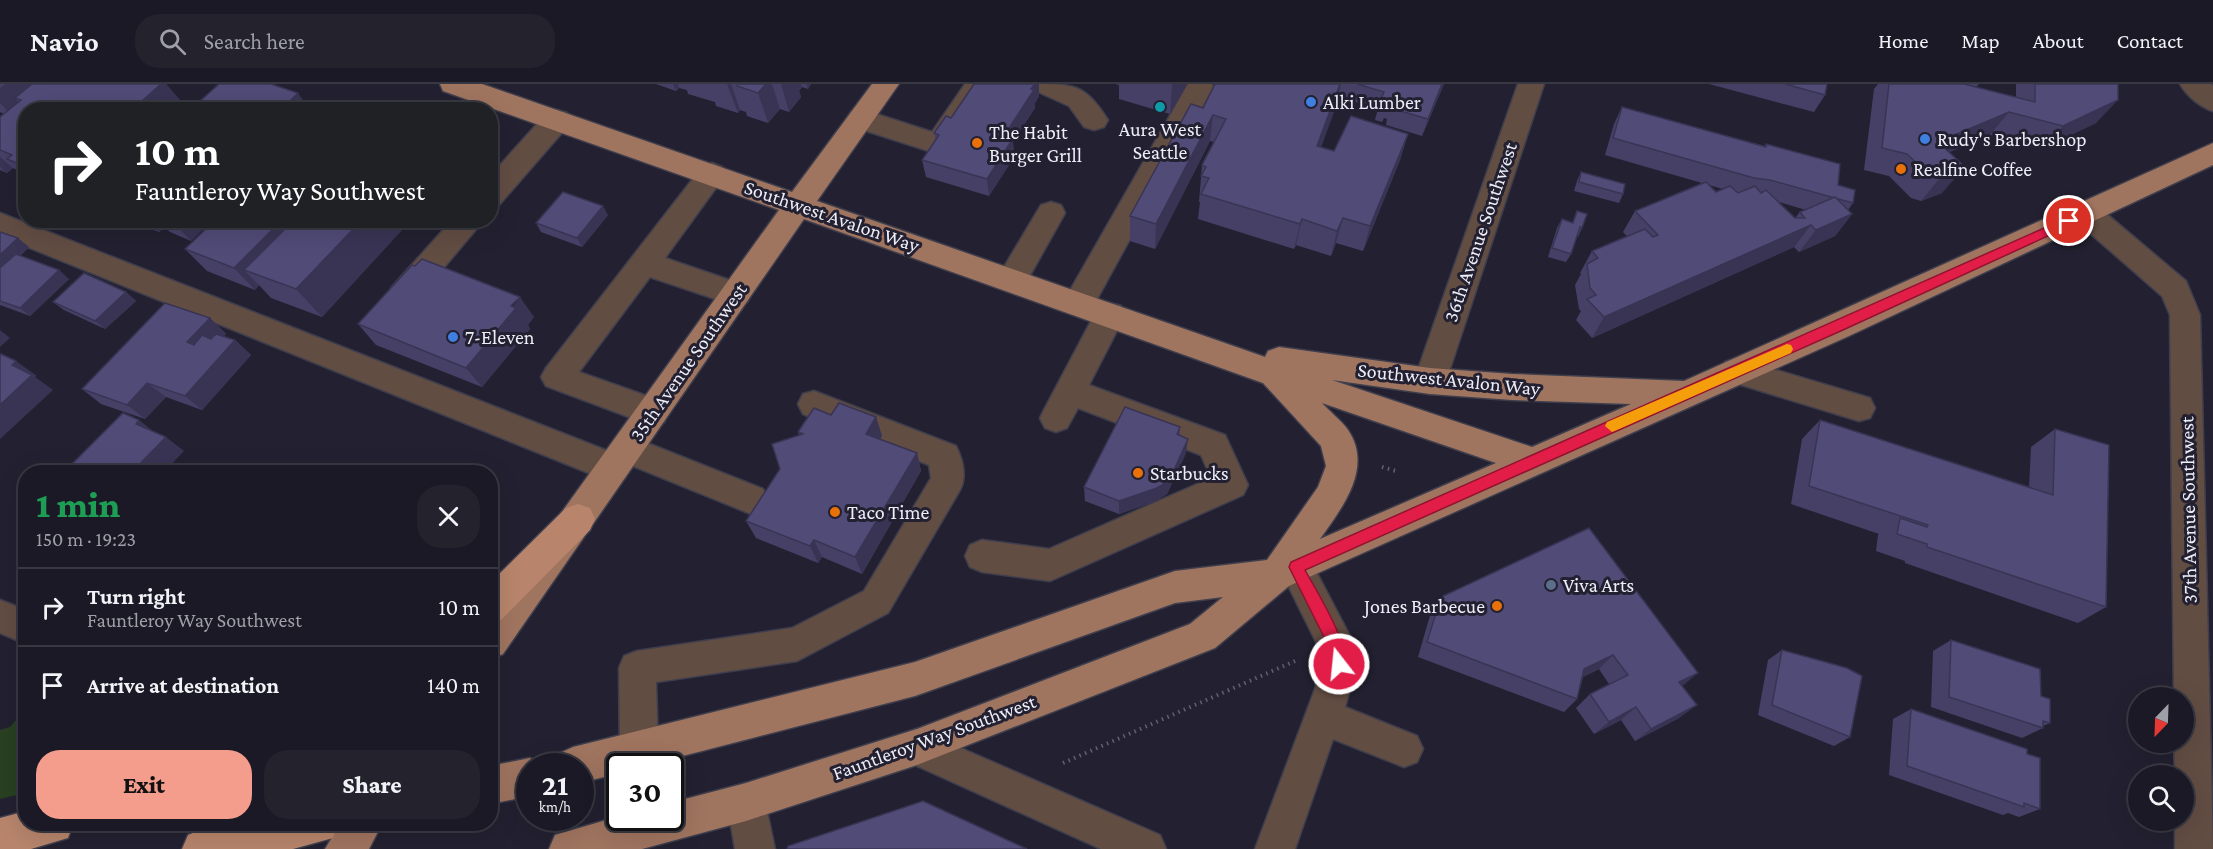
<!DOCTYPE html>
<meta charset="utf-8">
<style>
:root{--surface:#1a1925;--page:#23222d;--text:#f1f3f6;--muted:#9fa0a7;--line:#383842;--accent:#f49d8d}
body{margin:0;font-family:"Crimson Pro",serif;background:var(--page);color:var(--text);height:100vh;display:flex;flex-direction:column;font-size:22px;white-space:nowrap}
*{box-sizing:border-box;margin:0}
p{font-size:20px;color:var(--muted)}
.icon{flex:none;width:33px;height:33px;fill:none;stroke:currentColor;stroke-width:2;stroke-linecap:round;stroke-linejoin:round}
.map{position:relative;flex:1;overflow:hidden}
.sheet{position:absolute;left:18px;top:381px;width:480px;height:366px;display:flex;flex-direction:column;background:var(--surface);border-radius:24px;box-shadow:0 6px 24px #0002,0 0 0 2px var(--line)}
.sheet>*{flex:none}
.banner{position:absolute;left:18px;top:18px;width:480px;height:126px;border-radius:24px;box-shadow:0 6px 24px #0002,0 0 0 2px var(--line);background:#202124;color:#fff;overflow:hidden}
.needle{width:39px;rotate:203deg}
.fabs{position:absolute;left:2128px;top:603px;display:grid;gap:12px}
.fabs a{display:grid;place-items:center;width:66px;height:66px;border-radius:50%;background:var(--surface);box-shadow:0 6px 24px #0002,0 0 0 2px var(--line);font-size:30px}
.speed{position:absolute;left:516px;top:669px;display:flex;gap:12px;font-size:30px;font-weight:700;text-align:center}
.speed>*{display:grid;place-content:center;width:78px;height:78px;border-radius:50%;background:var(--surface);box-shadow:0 6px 24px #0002,0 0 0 2px var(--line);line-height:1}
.speed small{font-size:15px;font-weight:400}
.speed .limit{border:3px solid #111;border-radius:9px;background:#fff;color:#111}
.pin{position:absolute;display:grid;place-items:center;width:51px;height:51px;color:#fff;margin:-26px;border:3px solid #fff;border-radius:50%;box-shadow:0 2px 6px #0007}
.me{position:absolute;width:66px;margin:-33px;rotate:344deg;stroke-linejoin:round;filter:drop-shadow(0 0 4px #0008)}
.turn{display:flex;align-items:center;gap:21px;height:126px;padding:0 18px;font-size:27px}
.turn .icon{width:78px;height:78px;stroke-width:2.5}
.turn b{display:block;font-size:42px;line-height:51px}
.round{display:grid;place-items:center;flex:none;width:63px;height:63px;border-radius:24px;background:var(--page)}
.headline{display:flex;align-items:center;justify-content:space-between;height:102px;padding:0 18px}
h1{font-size:36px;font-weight:800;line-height:45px;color:#1e9e55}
.button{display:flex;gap:12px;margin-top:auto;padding:12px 18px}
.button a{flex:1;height:69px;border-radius:24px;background:var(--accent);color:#111;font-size:24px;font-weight:800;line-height:69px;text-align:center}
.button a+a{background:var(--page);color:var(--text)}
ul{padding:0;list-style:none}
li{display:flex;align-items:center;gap:18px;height:78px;padding:0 18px;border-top:2px solid var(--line)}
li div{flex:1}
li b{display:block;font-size:22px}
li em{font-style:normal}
header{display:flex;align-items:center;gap:36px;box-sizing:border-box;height:84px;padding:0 30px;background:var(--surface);border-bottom:2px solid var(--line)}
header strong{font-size:28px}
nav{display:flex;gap:33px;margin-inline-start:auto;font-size:21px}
.search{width:420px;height:54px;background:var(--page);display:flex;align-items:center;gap:15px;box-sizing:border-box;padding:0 21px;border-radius:24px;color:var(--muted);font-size:22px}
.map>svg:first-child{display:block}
.green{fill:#294022}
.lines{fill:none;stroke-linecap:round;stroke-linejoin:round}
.minor-casing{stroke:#3f3e4d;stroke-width:3}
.major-casing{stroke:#3f3e4d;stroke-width:3}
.highway-casing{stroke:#3f3e4d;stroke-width:3}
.path{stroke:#62606f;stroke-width:4;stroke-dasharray:1.5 4.5;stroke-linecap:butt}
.minor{fill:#624d43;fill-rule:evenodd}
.major{fill:#a07560;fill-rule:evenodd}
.highway{fill:#b8856c;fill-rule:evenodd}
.wall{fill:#464067;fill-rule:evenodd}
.shaded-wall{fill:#393454}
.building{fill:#514b78;stroke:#393454;stroke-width:1.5}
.route{fill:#e11d48;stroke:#92132f;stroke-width:1.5}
.slow{fill:#f59e0b}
.shop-dot{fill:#3f7fe0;stroke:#232131;stroke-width:2}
.culture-dot{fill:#0f9aa8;stroke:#232131;stroke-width:2}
.food-dot{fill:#e8710a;stroke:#232131;stroke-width:2}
.service-dot{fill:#5c6f8a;stroke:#232131;stroke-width:2}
.labels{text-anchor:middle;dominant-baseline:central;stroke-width:6;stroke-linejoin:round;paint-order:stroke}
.poi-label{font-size:20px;fill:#eeeef8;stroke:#232131;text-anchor:start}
.street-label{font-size:20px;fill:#eeeef8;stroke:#232131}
</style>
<header>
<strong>Navio</strong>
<div class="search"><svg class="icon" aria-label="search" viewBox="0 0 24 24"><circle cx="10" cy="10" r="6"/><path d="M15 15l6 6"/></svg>Search here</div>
<nav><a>Home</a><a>Map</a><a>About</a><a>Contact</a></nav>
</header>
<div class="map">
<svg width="2213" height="765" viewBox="0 0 2213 765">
<rect width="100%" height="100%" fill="#232131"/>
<polygon class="green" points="25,626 25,709 0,715 0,646 10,643"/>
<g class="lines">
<defs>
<g id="minor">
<polygon points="965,0 992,0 948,67 938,70 851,42 847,35 851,28 861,25 932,48"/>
<path d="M 1033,0 C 1074,0 1085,0 1108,36 L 1104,43 L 1094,46 L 1084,43 L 1069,22 L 1036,7 Z"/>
<polygon points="1188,0 1212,0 1213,3 1090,228 1079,231 1068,228 1064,219 1068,210"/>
<polygon points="1518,0 1544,0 1446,297 1441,306 1430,310 1419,306 1414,297"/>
<path d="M 2180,0 L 2211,0 L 2213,2 L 2213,27 C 2200,23 2187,12 2180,0 Z"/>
<polygon points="557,26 567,29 571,36 567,43 500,120 490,123 490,92 547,29"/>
<polygon points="712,79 722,83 726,90 665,174 747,202 751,210 747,218 736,222 650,193 579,288 664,318 669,328 664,338 653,342 546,302 541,293 546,284 702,83"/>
<polygon points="1051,118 1061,121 1065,129 1023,204 1012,208 1001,204 997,196 1001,188 1041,121"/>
<polygon points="2086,118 2096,121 2186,197 2200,231 2213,765 2175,765 2175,736 2184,736 2184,692 2175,692 2174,658 2184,658 2184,614 2174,614 2170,231 2162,212 2076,137 2072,129 2076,121"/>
<polygon points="0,129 613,369 611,365 615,355 627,351 763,405 768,415 763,425 751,430 628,380 630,384 625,394 613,398 601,394 0,152"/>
<polygon points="452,136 484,136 414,219 403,223 392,219 388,211 392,203"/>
<polygon points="1110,219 1121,222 1125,231 1089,301 1225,351 1248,401 1243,411 1050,497 982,488 970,483 965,472 970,461 982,456 1049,465 1211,394 1201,371 1078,324 1067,344 1056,348 1045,344 1040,334 1045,324 1099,222"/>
<polygon points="1736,274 1870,314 1875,324 1870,334 1859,337 1725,296 1720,287 1725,278"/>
<path d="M 814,307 L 956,362 C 963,376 967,392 960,406 L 888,529 L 797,577 L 656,598 L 658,666 L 652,679 C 642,683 636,683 626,679 L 620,666 L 619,584 L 624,572 L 637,567 L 792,544 L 864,507 L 931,394 L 929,381 L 803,330 L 798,320 L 803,310 Z"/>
<polygon points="1296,467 1308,472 1354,560 1357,580 1345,623 1417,652 1423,665 1417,678 1404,683 1333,655 1295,765 1255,765 1315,605 1321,580 1318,562 1279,483 1284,472"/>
<polygon points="0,516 26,526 26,560 0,549"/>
<polygon points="917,645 1160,751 1166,765 1101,765 904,676 898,663 904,650"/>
<polygon points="746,699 760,704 765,718 775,765 735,765 727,718 732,704"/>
</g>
<g id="major">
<path d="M 440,0 L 482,0 L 792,108 L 872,0 L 899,0 L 817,117 L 1265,273 L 1268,267 L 1279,263 L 1430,284 L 1512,290 L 1684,297 L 2213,59 L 2213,81 L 1849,252 L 1289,502 L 1215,564 L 917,681 L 746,737 L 642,765 L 549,765 L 555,751 L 620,732 L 670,734 L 670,719 L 746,699 L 917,645 L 1190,540 L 1223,513 L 1175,519 L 915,612 L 644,682 L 620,682 L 620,689 L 580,699 L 580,682 L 554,682 L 560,669 L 573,663 L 915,578 L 1175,487 L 1267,476 L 1318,403 L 1326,382 L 1321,362 L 1263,299 L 804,135 L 503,570 L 490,575 L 490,528 L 779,126 L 443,7 ZM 1332,296 L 1430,310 L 1512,316 L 1631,320 L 1532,363 ZM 1322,319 L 1496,379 L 1320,455 C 1341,425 1374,384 1348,346 C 1341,336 1330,328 1322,319 Z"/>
<polygon points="530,674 543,680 545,682 530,682 530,712 490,720 490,682"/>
<polygon points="340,740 382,740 369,765 325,765"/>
</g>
<g id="highway">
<polygon points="578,420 590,424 595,435 590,446 502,535 490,539 490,499 566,424"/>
<polygon points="26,727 26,740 73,740 68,754 31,765 0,765 0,734"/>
<polygon points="230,740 338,740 333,754 293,765 182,765 188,751 202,745"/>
</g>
</defs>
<use href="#minor" class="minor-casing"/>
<use href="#major" class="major-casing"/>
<use href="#highway" class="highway-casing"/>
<g class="path">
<polyline points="1382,383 1396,387"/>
<polyline points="1063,679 1295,577"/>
</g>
<use href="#minor" class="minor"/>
<use href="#major" class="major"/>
<use href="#highway" class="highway"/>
</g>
<g class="wall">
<polygon points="0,0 166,0 184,21 26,26 26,92 19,87 13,84 7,89 0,86 0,33 4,30 0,28"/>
<polygon points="656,0 811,0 808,5 802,3 799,7 801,13 789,28 780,25 768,39 747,32 746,28 740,26 738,29 716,22 715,18 688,10 687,6 679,4 676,7"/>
<polygon points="974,0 1039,0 1039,12 1035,19 1035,24 1013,58 1014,73 989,112 926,93 922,76 936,57 934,49 951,34"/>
<polygon points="1115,0 1187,0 1170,30 1119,15 1119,1"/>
<polygon points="1215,0 1444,0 1422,52 1386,41 1387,35 1384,34 1382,38 1375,36 1378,25 1338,13 1336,22 1321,63 1334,67 1408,50 1400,76 1363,167 1336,159 1331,172 1296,161 1294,165 1198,135 1200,118 1199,118 1202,81 1214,58 1210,57 1155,165 1130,157 1130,132 1203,24"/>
<polygon points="1709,0 1827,0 1825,11 1814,28"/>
<polygon points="1878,0 1979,0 1976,3 2016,13 2016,0 2118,0 2096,39 2042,65 1990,51 1949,68 1942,109 1921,117 1911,114 1889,92 1864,86 1874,5"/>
<path d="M 1622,23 L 1765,62 L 1766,60 L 1853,119 L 1848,126 L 1852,130 L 1835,152 L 1799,168 L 1794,163 L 1592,254 L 1576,236 L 1581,227 L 1579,225 L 1575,201 L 1581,190 L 1580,189 L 1592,167 L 1627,152 L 1623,148 L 1635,127 L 1702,99 L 1605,71 L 1614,40 ZM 1709,101 L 1723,105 L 1716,108 ZM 1779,118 L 1806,126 L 1800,128 L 1795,134 Z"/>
<polygon points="1581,88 1623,110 1619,119 1574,107 1577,97"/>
<polygon points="1577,127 1582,144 1578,153 1577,152 1571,170 1566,178 1548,173 1557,144 1562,135 1572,139"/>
<polygon points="608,131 582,163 541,148 536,139"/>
<polygon points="129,136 205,136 208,140 191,157 170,148 165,143 159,148"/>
<polygon points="215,136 411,136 322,233 271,214 259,201 255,206 207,187 185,165"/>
<polygon points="0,148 29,163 20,172 69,195 30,232 0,221"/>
<polygon points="126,208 136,217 105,245 64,226 53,218"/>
<polygon points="534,233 528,241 530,245 482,303 376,261 358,240"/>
<polygon points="210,234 226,250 224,252 235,256 251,271 202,326 166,313 145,335 101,320 82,305"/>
<polygon points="831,331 876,333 882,352 880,355 917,369 921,387 862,490 822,473 818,479 756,454 746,437 780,385 799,351 798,348"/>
<polygon points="1820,336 2029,404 2031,363 2055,345 2106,523 2078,539 1905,479 1905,477 1876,467 1878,451 1879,450 1791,420 1802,355"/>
<polygon points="1180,343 1180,351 1186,369 1167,410 1156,417 1119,430 1085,417 1084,403"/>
<polygon points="1589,444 1682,602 1679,634 1635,657 1621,636 1594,650 1576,624 1590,610 1609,600 1599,585 1583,593 1577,615 1564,628 1418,573 1431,528 1441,513"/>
<polygon points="1951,556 2041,612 2050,639 2043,642 2043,644 2022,654 1931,623 1933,567"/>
<polygon points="1782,566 1850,653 1834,662 1758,631 1768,576"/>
<polygon points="1911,625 2027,670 2040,725 2019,733 2008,729 2003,731 1889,691 1893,635"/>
</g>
<g class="shaded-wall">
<polygon points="5,0 57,0 15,14 26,25 15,34 0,19 0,4"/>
<polygon points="154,0 166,0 184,21 179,26 132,26"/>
<polygon points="673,0 678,0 679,4 676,7"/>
<polygon points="727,0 731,0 740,26 738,29"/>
<polygon points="766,0 772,0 780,25 768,39 758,9"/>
<polygon points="781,0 801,0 802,3 799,7 801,13 789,28"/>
<polygon points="806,0 811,0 808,5"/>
<polygon points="1035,0 1039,0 1039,12 1035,19 1035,24 1013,58 1014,73 989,112 987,95 1003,53"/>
<polygon points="1172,0 1187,0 1170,30"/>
<polygon points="1340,0 1341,0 1336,22 1312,88 1317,62"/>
<polygon points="1442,0 1444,0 1422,52 1428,35"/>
<polygon points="298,9 310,26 281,26"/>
<polygon points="2118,16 2096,39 2042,65 2063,42"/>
<polygon points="2009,28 1990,51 1920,81 1938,58"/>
<polygon points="1213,31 1210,57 1155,165 1156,140"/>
<polygon points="1408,50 1400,76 1363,167 1370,142"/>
<polygon points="0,73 13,84 7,89 0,83"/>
<polygon points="1962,86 1942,109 1921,117 1940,94"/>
<polygon points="603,122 608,131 582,163 577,154"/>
<polygon points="1852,130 1835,152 1799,168 1816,146"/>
<polygon points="1343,134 1336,159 1331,172 1337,147"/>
<polygon points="1302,135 1296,161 1294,165 1300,140"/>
<polygon points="147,136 158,136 165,143 159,148"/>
<polygon points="171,136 205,136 208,140 191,157"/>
<polygon points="282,136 323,136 244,186 259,201 255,206 234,184"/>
<polygon points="362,136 411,136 322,233 296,205"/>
<polygon points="1811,141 1794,163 1592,254 1604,233"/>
<polygon points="18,154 29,163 0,190 0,171"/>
<polygon points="59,186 69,195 30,232 20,224"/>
<polygon points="126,208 136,217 105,245 95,237"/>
<polygon points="520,213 534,233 528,241 530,245 482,303 466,284"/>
<polygon points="210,234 226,250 204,273 187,258"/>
<polygon points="0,246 10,254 0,263"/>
<polygon points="235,256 251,271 202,326 185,312"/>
<polygon points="16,277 37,292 35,293 53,306 0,355 0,321 12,281"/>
<polygon points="147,299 166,313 145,335 127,321"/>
<polygon points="876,333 882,352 872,368 866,350"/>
<polygon points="139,336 158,351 136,340"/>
<polygon points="166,353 184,367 164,388 132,388"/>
<polygon points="1188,355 1186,369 1167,410 1156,417 1119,430 1119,417"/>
<polygon points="917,369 921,387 862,490 855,473"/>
<polygon points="814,456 822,473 818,479 810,462"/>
<polygon points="1613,571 1599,585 1571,599 1584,585"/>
<polygon points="1698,589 1681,603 1679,598"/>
<polygon points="1697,621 1679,634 1635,657 1651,645"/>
<polygon points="1636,623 1621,636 1594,650 1609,638"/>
</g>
<g class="building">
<polygon points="32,0 161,0 132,26 26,26 26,80 24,82 7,75 12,71 0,66 0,33 21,16 15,14"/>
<polygon points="219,0 271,0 298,9 281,26 190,26"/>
<polygon points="738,0 766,0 758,9 737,2"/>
<polygon points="974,0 1035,0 1031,5 1034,6 1003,53 1012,56 987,95 922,76 939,51 934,49 946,32 951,34"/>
<polygon points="1215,0 1340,0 1317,62 1334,67 1351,32 1408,50 1370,142 1343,134 1337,147 1302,135 1300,140 1201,110 1209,94 1201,92 1206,83 1202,81 1226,35 1213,31 1156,140 1130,132 1191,20 1203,24"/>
<polygon points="1357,0 1442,0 1428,35 1390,24 1393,18 1388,17 1386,21 1379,19 1384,8"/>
<polygon points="1785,0 1827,0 1825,11"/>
<polygon points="1889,0 1964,0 2035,18 2035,0 2118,0 2118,16 2063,42 2009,28 1938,58 1962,80 1962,86 1940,94 1930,92 1907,70 1882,64"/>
<polygon points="338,18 360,26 331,26"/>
<polygon points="1622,23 1766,63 1766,60 1840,80 1838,101 1855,106 1853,119 1770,96 1754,94 1613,54"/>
<polygon points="1581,88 1625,100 1623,110 1579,98"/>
<polygon points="1706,98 1716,108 1730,102 1738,109 1755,102 1761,109 1766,106 1795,134 1805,134 1800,128 1835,113 1852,130 1816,146 1811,141 1604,233 1587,215 1596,211 1590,204 1587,180 1598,174 1592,167 1645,145 1653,153 1658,151 1635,127"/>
<polygon points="563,108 603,122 577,154 536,139"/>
<polygon points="1577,127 1587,130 1582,144 1580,143 1571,170 1552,164 1562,135 1573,139"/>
<polygon points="215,136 282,136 234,184 185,165"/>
<polygon points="294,136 362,136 296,205 244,186"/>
<polygon points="0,148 18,154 0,171"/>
<polygon points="16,170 59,186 20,224 0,217 0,184"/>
<polygon points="422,175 520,213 511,222 516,224 466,284 358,240 412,181 415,182"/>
<polygon points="84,189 126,208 95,237 53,218"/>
<polygon points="165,219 210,234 187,258 194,261 202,251 211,255 216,250 235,256 185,312 147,299 127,321 82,305"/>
<polygon points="1,270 16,277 12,281 32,291 0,321 0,272"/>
<polygon points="839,319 876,333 866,350 917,369 855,473 814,456 810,462 746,437 780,385 772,360 803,350 798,348 814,324 831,331"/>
<polygon points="1125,323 1180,343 1177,350 1188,355 1169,397 1157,404 1119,417 1084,403"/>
<polygon points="123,329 139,336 136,340 166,353 132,388 64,388"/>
<polygon points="1820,336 2053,411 2055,345 2109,361 2106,523 1927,463 1927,460 1897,450 1900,434 1927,443 1928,441 1809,402"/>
<polygon points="1589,444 1698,589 1679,598 1697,621 1651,645 1636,623 1609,638 1590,610 1628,591 1613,571 1584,585 1577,615 1427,558 1441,513"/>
<polygon points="1951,556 2040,585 2041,612 2050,615 2050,639 2043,637 2043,644 1949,613"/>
<polygon points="1782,566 1847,584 1862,592 1850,653 1772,621"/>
<polygon points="1911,625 2027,665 2027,670 2040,674 2040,725 2024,719 2024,723 1907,682"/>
<polygon points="923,717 1027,765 787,765 788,762"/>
</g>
<path class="route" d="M 2069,133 L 2075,137 L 2074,140 L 1843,246 L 1305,486 C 1316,506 1353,565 1344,585 L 1339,587 L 1334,585 L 1328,561 L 1289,483 L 1291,478 Z"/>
<polygon class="slow" points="1787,260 1791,261 1793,265 1791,269 1617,346 1612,348 1605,342 1607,338"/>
<g class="shop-dot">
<circle cx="1311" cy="18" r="6"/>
<circle cx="1925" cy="55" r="6"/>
<circle cx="453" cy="253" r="6"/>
</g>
<circle class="culture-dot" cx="1160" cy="23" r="6"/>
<g class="food-dot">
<circle cx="977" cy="59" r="6"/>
<circle cx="1901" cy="85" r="6"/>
<circle cx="1138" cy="389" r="6"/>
<circle cx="835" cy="428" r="6"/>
<circle cx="1497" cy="522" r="6"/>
</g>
<circle class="service-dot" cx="1551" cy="501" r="6"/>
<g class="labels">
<g class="poi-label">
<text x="1323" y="18">Alki Lumber</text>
<text x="1160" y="45" text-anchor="middle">Aura West<tspan x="1160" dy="23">Seattle</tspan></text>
<text x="989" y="48">The Habit<tspan x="989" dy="23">Burger Grill</tspan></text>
<text x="1937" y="55">Rudy's Barbershop</text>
<text x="1913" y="85">Realfine Coffee</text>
<text x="465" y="253">7-Eleven</text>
<text x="1150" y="389">Starbucks</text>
<text x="847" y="428">Taco Time</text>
<text x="1563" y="501">Viva Arts</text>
<text x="1485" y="522" text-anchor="end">Jones Barbecue</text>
</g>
<g class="street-label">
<text transform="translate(832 132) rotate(19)">Southwest Avalon Way</text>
<text transform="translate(1480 148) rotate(-71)">36th Avenue Southwest</text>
<text transform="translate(688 278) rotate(-55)">35th Avenue Southwest</text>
<text transform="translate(1449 295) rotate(6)">Southwest Avalon Way</text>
<text transform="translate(2188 426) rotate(-91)">37th Avenue Southwest</text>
<text transform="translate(934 653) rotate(-20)">Fauntleroy Way Southwest</text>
</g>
</g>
</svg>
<div class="fabs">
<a><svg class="needle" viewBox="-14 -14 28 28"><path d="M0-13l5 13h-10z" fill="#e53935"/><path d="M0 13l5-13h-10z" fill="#9fa0a7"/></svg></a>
<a><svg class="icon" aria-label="search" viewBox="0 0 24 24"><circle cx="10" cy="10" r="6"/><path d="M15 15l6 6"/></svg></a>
</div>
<div class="speed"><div>21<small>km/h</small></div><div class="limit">30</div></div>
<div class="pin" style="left:2069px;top:137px;background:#d93025"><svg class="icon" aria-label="arrive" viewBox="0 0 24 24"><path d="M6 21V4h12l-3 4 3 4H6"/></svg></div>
<svg class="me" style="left:1339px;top:580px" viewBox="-20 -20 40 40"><circle r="17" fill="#e11d48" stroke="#fff" stroke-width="3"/><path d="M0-11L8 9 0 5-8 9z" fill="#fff"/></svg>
<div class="banner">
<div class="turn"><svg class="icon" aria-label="right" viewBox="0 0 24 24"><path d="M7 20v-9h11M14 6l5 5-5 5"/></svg><div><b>10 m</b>Fauntleroy Way Southwest</div></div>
</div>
<section class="sheet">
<div class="headline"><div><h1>1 min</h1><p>150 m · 19:23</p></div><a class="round"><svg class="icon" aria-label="close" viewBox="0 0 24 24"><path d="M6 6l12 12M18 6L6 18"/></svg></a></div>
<ul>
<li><svg class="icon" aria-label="right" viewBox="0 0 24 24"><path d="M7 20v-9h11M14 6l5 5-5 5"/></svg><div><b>Turn right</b><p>Fauntleroy Way Southwest</p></div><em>10 m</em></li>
<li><svg class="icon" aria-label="arrive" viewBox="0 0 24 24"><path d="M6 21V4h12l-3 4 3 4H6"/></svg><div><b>Arrive at destination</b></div><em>140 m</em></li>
</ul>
<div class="button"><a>Exit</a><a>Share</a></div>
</section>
</div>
